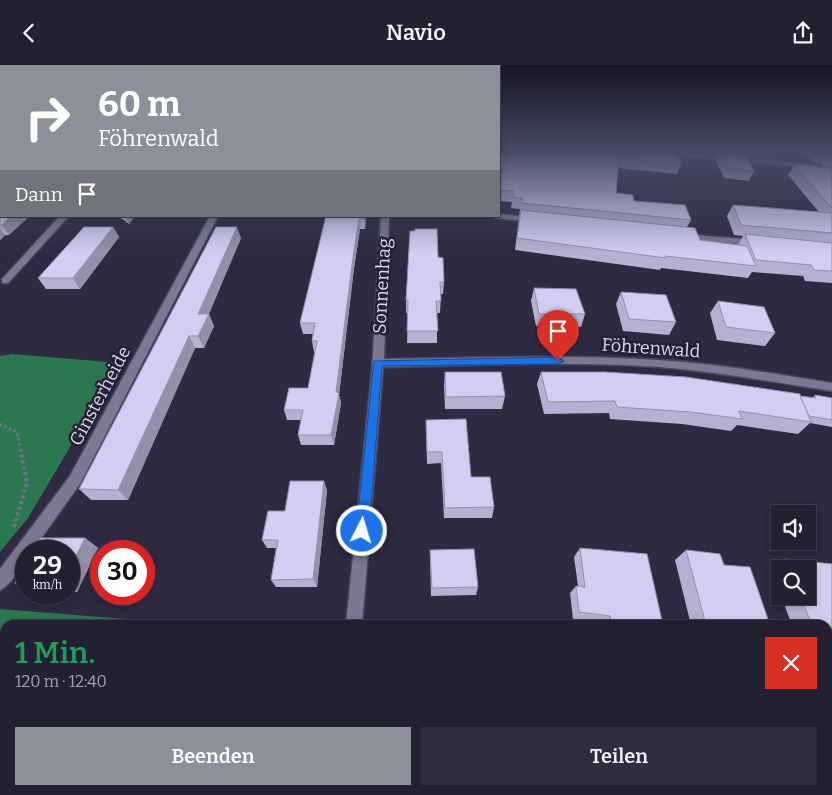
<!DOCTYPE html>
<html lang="de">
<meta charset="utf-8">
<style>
:root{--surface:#222031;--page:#2e2d3d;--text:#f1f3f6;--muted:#a2a3ab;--line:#3f3e4d;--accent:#8c9099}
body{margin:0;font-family:Bitter,serif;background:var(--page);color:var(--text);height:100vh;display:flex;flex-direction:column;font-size:19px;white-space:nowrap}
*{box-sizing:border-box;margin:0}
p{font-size:16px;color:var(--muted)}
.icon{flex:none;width:28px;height:28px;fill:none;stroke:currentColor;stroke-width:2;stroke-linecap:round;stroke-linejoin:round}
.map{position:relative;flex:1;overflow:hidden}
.details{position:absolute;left:0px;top:555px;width:832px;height:175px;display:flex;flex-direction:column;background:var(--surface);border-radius:15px 15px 0 0;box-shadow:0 2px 8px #0003,0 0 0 1px var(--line)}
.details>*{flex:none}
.hud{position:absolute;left:0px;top:0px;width:500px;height:152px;box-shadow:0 2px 8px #0003,0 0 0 1px var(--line);background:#8c9099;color:#fff;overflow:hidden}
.buttons{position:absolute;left:771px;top:440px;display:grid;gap:10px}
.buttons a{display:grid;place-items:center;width:45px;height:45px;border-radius:0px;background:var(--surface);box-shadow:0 2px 8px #0003,0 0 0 1px var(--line);font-size:25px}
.speed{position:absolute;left:15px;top:475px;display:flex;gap:10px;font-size:25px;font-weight:700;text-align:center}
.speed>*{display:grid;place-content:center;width:65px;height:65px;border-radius:50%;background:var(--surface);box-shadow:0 2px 8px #0003,0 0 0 1px var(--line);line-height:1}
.speed small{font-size:12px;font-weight:400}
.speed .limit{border:8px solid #d22;background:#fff;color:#111}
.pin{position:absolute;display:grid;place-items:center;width:42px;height:42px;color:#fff;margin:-51px -21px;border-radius:50% 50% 50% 0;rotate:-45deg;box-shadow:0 0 5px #0007}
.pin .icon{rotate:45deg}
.me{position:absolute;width:55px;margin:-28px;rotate:5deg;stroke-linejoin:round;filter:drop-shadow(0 0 4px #0008)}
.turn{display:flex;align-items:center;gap:18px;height:105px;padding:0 15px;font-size:22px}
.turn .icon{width:65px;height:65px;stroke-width:2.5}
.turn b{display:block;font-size:35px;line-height:42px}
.then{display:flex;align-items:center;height:48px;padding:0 15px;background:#0003;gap:10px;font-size:19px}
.round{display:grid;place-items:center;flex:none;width:52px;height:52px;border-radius:0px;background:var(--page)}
.headline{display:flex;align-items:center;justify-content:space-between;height:85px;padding:0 15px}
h1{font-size:30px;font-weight:600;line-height:38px;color:#1e9e55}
.action{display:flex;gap:10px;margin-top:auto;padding:10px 15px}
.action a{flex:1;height:58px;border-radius:0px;background:var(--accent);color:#fff;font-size:20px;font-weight:600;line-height:58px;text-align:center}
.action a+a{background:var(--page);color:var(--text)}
header{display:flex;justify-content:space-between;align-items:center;height:65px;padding:0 15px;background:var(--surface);font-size:22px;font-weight:600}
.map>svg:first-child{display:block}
.forest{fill:#2a7750}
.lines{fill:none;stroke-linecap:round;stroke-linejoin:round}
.minor-casing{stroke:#494659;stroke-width:3}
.path-far1{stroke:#727084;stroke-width:3;stroke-dasharray:2.5 2.5;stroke-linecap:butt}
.path{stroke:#727084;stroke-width:4;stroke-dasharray:3 3;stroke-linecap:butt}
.minor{fill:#7a7892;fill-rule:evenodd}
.wall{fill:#b5b1d0}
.shaded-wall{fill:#9390a9}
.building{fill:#d2cef2;stroke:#9390a9}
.route{fill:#1a73e8;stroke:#114b97}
.labels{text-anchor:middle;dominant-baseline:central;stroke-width:5;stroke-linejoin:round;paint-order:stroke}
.street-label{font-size:18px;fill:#dcdae9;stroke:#242036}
</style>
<header><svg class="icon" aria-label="back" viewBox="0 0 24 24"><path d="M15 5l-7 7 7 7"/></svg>Navio<svg class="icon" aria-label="share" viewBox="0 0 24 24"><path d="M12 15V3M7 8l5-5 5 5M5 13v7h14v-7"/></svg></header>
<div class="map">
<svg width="832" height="730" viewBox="0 0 832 730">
<rect width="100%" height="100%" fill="#2d2a41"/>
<g class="forest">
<polygon points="12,289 120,298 28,453 0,487 0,291"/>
<polygon points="0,544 202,560 5,560 5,667 0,667"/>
<polygon points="828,589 832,589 832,730 708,730 661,725 828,725"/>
</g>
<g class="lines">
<defs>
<g id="minor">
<polygon points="629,86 657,86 832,101 832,105"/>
<polygon points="499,149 536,153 540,155 536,157 495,153 494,151 499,151"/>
<polygon points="60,151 69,151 8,218 2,218 2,214"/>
<path d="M 210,151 L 218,151 L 80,419 L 32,486 L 26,486 C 26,498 11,520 0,525 L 0,504 L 70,411 Z"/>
<path d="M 381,151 L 389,151 L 384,294 C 475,293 567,289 658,295 C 716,298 774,309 832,318 L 832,326 C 775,317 717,307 660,302 C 568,296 475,300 383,302 L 362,560 L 346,560 L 372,305 Z"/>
<polygon points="680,169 757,175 761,178 757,181 683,173 680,173"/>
<rect x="0" y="657" width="5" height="20"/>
<rect x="329" y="725" width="20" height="5"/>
<polygon points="651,725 716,725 718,730 653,730"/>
</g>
</defs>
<use href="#minor" class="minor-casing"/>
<polyline class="path-far1" points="0,359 17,367 20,383"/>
<polyline class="path" points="14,462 27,418 20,382"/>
<use href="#minor" class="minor"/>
</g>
<g class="wall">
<polygon points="499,86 677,86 681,99 677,109 618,103 616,128 634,136 691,155 687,162 700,175 738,180 743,171 734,170 727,151 733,140 819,147 788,110 794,100 820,102 823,99 812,97 803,86 832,86 832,218 805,216 803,211 752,207 748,213 661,203 660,205 515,185 520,144 511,143 512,137 499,136"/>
<polygon points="711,86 738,86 737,88 754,106 749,116 724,113 716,96 719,89 713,89"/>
<polygon points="0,109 9,170 5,170 0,175"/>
<polygon points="118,151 135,151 129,159"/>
<polygon points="326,151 366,151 365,164 360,164 354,203 339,330 341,338 334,380 301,380 298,370 301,355 287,355 284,345 308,323 315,287 314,287 312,276 313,269 303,269 300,258"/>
<polygon points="113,162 119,172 80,224 46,224 38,213"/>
<polygon points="241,173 208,249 214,261 204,283 195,283 128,435 91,435 79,424"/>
<polygon points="438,192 444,217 443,229 441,229 440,248 437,248 437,278 407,278 408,248 406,248 406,235"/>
<polygon points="534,223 585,249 581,262 536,261 531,236"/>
<polygon points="621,227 676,257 669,270 623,266 616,239"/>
<polygon points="718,236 775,268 765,281 717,275 710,248"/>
<polygon points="445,307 505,331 502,344 445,344 444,320"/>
<polygon points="541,307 800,331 812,333 815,330 832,333 832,362 810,358 798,369 737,360 731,366 682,359 610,354 609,348 544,349 537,319"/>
<polygon points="426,355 494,442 492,453 444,453 441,398 427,399"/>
<polygon points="327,425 317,522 276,522 271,515 276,483 267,483 262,475 285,446"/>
<polygon points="85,473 98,483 77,527 69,527 69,486"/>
<polygon points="580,483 663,560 603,560 602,558 573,554 570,528 576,521 578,521 574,492"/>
<polygon points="430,485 478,522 476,530 431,531 430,494"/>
<polygon points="686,485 770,560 691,560 675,495"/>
<polygon points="785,494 832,499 832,576 828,575 828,560 792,560 781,531 808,531 808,504 780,504 780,528 770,503"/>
<polygon points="26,499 26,524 15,518"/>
</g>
<g class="shaded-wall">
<polygon points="11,151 30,151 9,170 2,160"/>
<polygon points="125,151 135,151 129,159"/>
<polygon points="364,151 366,151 365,164 364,154"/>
<polygon points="359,154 360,164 354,203 339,330 341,338 334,380 331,370 353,192"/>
<polygon points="113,162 119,172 80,224 73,213"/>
<polygon points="237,162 241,173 207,254 209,249 214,261 204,283 198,271 198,249"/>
<polygon points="0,164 5,170 0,175"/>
<polygon points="189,271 195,283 128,435 118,425"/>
<polygon points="324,416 327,425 317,522 313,514"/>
<polygon points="85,473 98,483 77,527 69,522 69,505"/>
<polygon points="42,725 52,725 50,730 40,730"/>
</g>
<g class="building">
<polygon points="499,86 677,86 681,99 619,93 616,128 633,130 634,136 685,140 691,155 522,138 522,133 513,132 513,126 499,125"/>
<polygon points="721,86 745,88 754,106 729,103"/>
<polygon points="817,86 832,86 832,89 818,87"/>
<polygon points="825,95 832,96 832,143 794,100 831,103"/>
<polygon points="0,109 1,109 1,151 11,151 2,160 0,160"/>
<polygon points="733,140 832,148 832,168 741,160"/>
<polygon points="521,145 695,163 700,175 747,181 756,201 665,191 666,193 517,173"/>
<polygon points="326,151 364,151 364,154 359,154 353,192 336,327 339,328 331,370 298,370 303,345 284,345 289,323 308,323 317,276 312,276 315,258 300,258"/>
<polygon points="84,162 113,162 73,213 38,213"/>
<polygon points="216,162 237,162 198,249 209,249 198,271 189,271 118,425 79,424"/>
<polygon points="415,164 437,164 438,192 443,193 444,217 440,217 441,236 436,236 438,266 407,266 408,235 406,235 410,166 415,166"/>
<polygon points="745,169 832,178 832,206 814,205 811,200 756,195"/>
<polygon points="534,223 576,224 585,249 539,249"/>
<polygon points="621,227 666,230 676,257 629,254"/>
<polygon points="718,236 764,242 775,268 726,262"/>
<polygon points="445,307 501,307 505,331 446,332"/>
<polygon points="541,307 605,307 686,312 800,329 811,357 739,346 742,354 691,347 617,342 615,336 548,337"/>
<polygon points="815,330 832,333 832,355 809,351 800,331 816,333"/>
<polygon points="466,354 471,412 490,412 494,442 445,443 442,387 427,387 426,355"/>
<polygon points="290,416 324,416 313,514 271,515 278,475 262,475 268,446 285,446"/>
<polygon points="41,473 85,473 69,505 69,486 33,486"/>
<polygon points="580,483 647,489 663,560 647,560 611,556 610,551 579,547 576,521 585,522"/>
<polygon points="474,484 478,522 432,523 430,485"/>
<polygon points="686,485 720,489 724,500 750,502 770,560 706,560"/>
<polygon points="785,494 832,499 832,567 828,566 828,560 812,560 800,531 808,531 808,504 789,504"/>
<polygon points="26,499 26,519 15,518"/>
<polygon points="22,725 42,725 40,730 20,730"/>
</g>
<linearGradient id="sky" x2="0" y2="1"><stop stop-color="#191724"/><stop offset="0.46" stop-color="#464a65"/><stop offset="1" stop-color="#464a65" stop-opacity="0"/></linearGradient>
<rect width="832" height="188" fill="url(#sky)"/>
<polygon class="route" points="558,292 564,296 558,299 382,301 369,466 367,471 362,473 358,471 356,466 374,296"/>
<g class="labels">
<g class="street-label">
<text transform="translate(382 221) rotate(-87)">Sonnenhag</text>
<text transform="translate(651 283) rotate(4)">Föhrenwald</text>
<text transform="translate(100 331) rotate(-62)">Ginsterheide</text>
</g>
</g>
</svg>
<div class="buttons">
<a><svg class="icon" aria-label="sound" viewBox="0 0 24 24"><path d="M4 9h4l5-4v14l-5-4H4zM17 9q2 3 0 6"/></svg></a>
<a><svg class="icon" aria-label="search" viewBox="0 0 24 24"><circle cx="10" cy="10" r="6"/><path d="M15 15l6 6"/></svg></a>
</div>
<div class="speed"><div>29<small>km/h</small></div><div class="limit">30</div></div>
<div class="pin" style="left:558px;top:296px;background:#d93025"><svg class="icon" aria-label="arrive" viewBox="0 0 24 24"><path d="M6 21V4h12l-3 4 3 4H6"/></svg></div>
<svg class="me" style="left:362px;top:466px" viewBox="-20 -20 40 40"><circle r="17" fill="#1a73e8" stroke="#fff" stroke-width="3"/><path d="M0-11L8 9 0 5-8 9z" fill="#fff"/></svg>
<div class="hud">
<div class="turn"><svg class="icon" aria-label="right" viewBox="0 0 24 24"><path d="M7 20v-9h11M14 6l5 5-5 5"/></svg><div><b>60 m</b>Föhrenwald</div></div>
<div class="then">Dann<svg class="icon" aria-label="arrive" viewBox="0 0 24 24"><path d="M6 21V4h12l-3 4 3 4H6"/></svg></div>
</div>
<section class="details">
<div class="headline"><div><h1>1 Min.</h1><p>120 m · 12:40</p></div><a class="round" style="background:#d93025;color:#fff"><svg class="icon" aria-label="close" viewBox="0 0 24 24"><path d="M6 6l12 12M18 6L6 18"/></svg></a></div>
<div class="action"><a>Beenden</a><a>Teilen</a></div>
</section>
</div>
